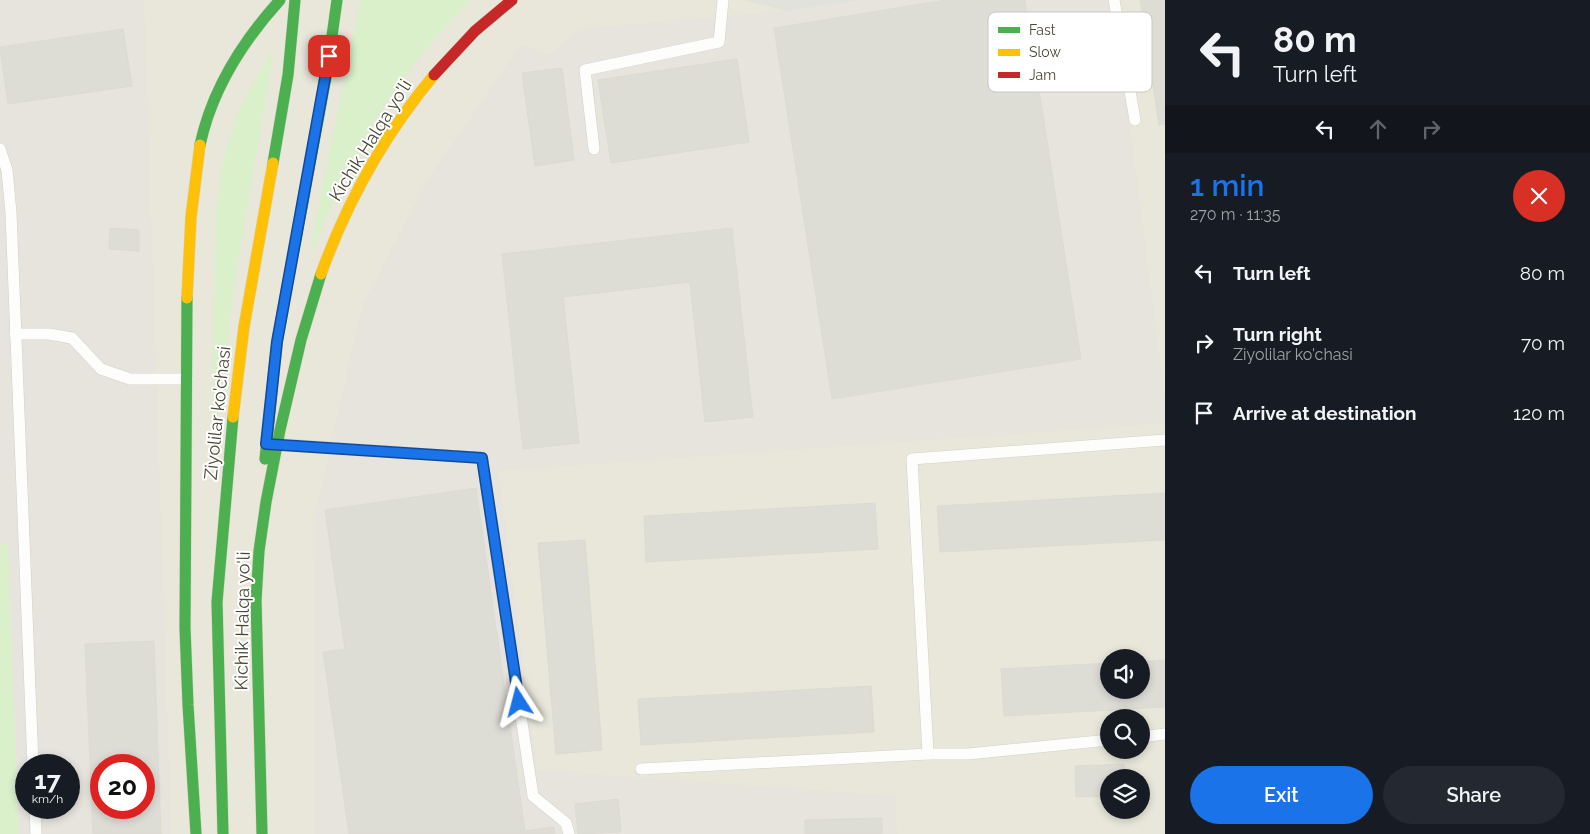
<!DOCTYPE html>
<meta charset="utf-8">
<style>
:root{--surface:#171b24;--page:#242831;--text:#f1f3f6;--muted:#9ea1a6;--accent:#1a73e8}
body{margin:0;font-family:Raleway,sans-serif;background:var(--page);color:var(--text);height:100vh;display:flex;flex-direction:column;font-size:19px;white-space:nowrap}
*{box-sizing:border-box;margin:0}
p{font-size:16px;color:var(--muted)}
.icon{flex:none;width:28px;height:28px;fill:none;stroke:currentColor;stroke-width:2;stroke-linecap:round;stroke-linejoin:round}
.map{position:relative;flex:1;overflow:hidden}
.side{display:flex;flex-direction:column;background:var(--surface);width:425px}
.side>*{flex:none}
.hud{background:#171b24;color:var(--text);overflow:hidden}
.tools{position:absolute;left:1100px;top:649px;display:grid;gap:10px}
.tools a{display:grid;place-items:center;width:50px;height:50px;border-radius:50%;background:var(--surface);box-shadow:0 2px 8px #0003;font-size:25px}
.speed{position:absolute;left:15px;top:754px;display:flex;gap:10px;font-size:25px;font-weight:700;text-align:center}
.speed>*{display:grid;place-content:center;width:65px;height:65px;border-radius:50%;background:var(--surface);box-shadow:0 2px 8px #0003;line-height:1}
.speed small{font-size:12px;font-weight:400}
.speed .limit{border:8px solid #d22;background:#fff;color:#111}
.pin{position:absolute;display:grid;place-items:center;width:42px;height:42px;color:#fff;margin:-21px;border-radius:10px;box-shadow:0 2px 8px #0006}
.me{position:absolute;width:55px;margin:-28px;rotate:351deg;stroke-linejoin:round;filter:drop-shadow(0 0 4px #0008)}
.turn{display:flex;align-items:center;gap:18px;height:105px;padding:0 25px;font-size:22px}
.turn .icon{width:65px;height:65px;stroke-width:2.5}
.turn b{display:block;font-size:35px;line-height:42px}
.lanes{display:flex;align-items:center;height:48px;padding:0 25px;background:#0003;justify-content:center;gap:25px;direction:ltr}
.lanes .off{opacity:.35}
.round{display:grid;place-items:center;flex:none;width:52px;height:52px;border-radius:26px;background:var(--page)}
.summary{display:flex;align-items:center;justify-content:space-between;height:85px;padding:0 25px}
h1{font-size:30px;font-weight:600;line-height:38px;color:var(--accent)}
.primary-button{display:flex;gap:10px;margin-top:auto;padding:10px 25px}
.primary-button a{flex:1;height:58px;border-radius:30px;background:var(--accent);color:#fff;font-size:20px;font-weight:600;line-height:58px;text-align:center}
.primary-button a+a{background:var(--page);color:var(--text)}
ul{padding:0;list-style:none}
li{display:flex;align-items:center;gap:15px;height:70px;padding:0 25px}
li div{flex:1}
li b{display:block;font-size:19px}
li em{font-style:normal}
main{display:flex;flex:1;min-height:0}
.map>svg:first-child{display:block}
.residential{fill:#e8e7da;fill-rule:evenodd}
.industrial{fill:#e6e4dc;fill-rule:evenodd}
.green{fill:#d9f0cb}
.parking{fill:#e2e2dc}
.building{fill:#dddcd5;stroke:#dcdbd2;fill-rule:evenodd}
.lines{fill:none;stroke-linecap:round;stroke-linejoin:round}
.lane-casing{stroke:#d1d1ca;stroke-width:12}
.fast-casing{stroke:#d5d4c5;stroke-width:12}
.slow-casing{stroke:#d5d4c5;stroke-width:12}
.jam-casing{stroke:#d5d4c5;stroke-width:12}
.lane{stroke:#fdfdfc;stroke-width:11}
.fast{stroke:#4caf50;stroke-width:11}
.slow{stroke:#ffc107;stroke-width:11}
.jam{stroke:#c62828;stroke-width:11}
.route-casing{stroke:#114b97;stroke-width:12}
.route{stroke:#1a73e8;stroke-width:9}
.labels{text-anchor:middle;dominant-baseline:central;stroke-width:4;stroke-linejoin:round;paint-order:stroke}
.street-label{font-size:18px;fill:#4b4837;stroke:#fff}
.key{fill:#fff;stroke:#c9c8c3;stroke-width:1}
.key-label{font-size:14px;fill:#4b4837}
</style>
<main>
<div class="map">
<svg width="1165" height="834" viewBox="0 0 1165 834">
<rect width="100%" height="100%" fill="#f3f3ed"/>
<path class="residential" d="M 0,0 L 1165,0 L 1165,834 L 0,834 ZM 1109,658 L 1141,658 L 1141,690 L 1109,690 ZM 1109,718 L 1141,718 L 1141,750 L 1109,750 ZM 26,765 L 69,765 L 69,808 L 26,808 ZM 101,765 L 144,765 L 144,808 L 101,808 ZM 1109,778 L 1141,778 L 1141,810 L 1109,810 Z"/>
<g class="industrial">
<path d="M 0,0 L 144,0 L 171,834 L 0,834 ZM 26,765 L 69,765 L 69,808 L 26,808 ZM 101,765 L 144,765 L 144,808 L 101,808 Z"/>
<polygon points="859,0 1114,0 1165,402 1165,423 498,471 537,770 895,796 897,834 313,834 316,512 362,306 428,179 521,45 550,55 579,29 787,11"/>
</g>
<g class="green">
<path d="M 360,0 L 472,0 C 397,73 352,150 314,248 L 313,250 L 310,250 Z"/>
<path d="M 274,51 L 236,273 L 211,476 L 216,207 C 225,144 235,103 274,51 Z"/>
<polygon points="8,544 19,834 0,834 0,545"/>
</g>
<polygon class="parking" points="743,0 859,0 787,11"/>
<g class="building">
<polygon points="946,0 1025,0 1081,359 832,399 774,28"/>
<polygon points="1140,0 1165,0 1165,124 1159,125"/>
<polygon points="123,29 132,86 8,104 0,47"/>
<polygon points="737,59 749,142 611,163 598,80"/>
<polygon points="562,68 574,160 535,166 522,73"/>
<polygon points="110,228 139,230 139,251 109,249"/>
<polygon points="732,228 753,417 705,422 690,282 563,297 579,443 523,449 502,254"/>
<polygon points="476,488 525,831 554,827 555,834 349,834 323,652 345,649 325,510"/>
<polygon points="1165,493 1165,540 940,552 937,506"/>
<polygon points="875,503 878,549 646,562 644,516"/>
<polygon points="585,540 602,750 556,754 538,543"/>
<path d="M 154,641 L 161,834 L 93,834 L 85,644 ZM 101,765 L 144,765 L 144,808 L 101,808 Z"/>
<polygon points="1165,660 1165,707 1004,716 1001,669 1109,663 1109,690 1141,690 1141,662"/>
<polygon points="871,686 874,732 641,745 638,699"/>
<polygon points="1124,764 1125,778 1109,778 1109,796 1076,797 1075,766"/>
<polygon points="618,799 621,832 578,834 575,804"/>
<polygon points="882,818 882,834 805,834 805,820"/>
</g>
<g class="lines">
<defs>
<g id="lane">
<polyline points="1114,0 1135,120"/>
<polyline points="0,149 7,170 11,213 33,765"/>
<polyline points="594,149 585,70 719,42 723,0"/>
<polyline points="15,334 49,334 72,338 101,369 130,379 187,379"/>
<polyline points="275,444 482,458 533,796 566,823 569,834"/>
<polyline points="1141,737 1165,734"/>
<polyline points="928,754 912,459 1165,440"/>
<polyline points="641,769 928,754 968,754 1109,740"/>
<polyline points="35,808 36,834"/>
</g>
<g id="fast">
<path d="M 200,145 C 212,89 242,42 280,0"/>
<polyline points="273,163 288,75 295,0"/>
<polyline points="187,298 185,628 188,705 196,834"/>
<polyline points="265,459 277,341 327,72 337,0"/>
<polyline points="223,834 217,602 233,417"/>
<polyline points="262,834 256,600 259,551 266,502 280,430 301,340 321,274"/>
</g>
<g id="slow">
<path d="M 321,274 C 347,202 385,134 434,75"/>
<polyline points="187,298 191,217 200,145"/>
<polyline points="233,417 244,327 273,163"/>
</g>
<polyline id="jam" points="434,75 475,31 512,0"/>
</defs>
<use href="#lane" class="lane-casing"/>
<use href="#fast" class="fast-casing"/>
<use href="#slow" class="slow-casing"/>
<use href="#jam" class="jam-casing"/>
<use href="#lane" class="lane"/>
<use href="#fast" class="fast"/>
<use href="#slow" class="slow"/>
<use href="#jam" class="jam"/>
</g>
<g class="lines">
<defs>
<polyline id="route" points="329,56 277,342 266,444 482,458 519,702"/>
</defs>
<use href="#route" class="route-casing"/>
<use href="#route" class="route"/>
</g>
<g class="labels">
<g class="street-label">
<text transform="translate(370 140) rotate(-58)">Kichik Halqa yo'li</text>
<text transform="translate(217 413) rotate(-84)">Ziyolilar ko'chasi</text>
<text transform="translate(242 621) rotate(-89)">Kichik Halqa yo'li</text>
</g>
</g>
<rect x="988" y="12" width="164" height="80" rx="8" class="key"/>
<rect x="998" y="27" width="22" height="6" fill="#4caf50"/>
<rect x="998" y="49" width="22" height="7" fill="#ffc107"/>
<rect x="998" y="72" width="22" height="6" fill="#c62828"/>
<g class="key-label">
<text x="1029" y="35">Fast</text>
<text x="1029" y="57">Slow</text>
<text x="1029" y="80">Jam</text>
</g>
</svg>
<div class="tools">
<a><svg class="icon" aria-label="sound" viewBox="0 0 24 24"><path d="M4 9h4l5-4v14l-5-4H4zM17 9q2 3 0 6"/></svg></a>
<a><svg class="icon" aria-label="search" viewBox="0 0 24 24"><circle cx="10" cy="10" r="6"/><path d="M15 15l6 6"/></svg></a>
<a><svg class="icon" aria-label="layers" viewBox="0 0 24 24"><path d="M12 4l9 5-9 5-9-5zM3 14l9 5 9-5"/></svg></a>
</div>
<div class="speed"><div>17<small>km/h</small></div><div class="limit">20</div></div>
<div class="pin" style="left:329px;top:56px;background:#d93025"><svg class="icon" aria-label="arrive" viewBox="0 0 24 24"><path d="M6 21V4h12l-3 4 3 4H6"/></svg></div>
<svg class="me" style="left:519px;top:702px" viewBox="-20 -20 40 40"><path d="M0-17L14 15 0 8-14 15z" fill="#1a73e8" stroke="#fff" stroke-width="4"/></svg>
</div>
<section class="side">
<div class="hud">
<div class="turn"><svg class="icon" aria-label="left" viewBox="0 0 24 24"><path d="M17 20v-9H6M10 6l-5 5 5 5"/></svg><div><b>80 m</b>Turn left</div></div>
<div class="lanes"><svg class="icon" aria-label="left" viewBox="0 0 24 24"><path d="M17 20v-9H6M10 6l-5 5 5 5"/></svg><svg class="icon off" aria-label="ahead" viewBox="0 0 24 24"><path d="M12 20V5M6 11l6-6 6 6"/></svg><svg class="icon off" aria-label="right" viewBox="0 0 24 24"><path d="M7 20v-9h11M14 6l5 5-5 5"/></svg></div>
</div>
<div class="summary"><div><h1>1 min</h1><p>270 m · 11:35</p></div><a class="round" style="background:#d93025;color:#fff"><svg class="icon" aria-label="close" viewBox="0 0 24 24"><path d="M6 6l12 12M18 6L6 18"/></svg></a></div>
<ul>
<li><svg class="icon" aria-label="left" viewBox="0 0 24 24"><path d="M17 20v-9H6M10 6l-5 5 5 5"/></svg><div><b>Turn left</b></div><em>80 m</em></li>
<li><svg class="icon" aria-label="right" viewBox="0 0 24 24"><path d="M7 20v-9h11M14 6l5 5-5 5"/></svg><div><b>Turn right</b><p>Ziyolilar ko'chasi</p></div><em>70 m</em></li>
<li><svg class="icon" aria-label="arrive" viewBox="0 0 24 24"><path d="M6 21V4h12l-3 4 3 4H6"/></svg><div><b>Arrive at destination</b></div><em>120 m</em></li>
</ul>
<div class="primary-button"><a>Exit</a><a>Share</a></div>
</section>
</main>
